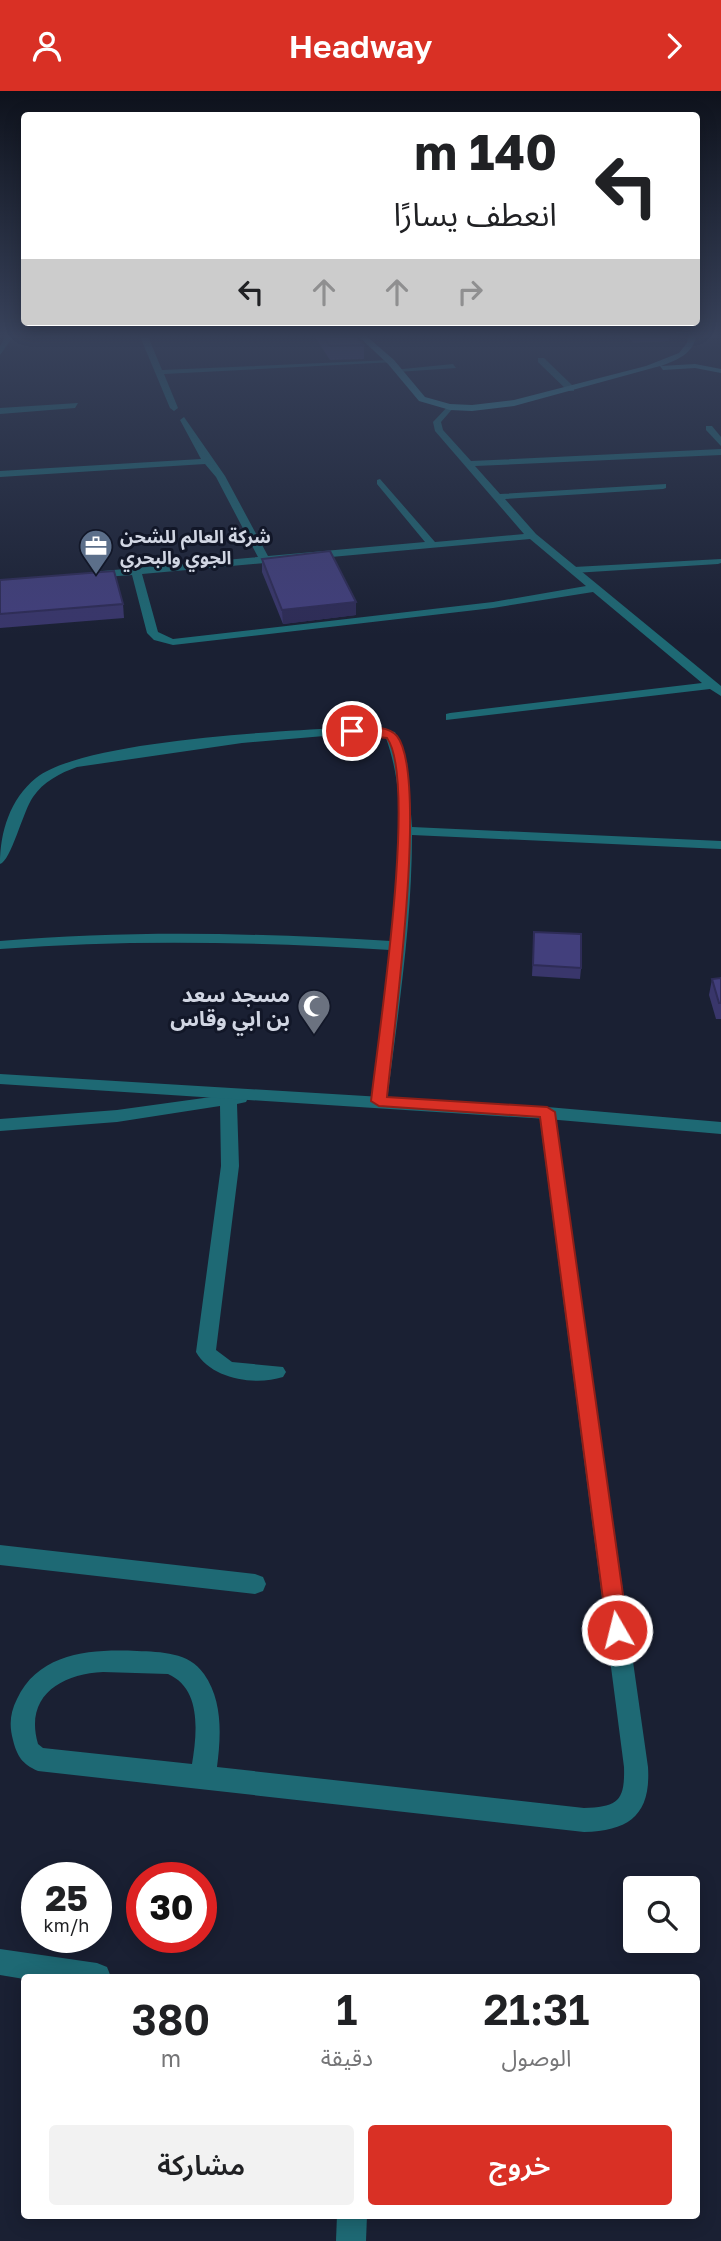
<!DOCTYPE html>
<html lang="ar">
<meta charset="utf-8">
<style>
:root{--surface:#fff;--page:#f2f2f2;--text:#202124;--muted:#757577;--accent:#d93025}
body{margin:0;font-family:"Golos Text","Noto Sans Arabic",sans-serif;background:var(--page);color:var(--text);direction:rtl;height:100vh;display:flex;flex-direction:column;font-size:26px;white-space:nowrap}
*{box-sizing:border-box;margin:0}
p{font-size:23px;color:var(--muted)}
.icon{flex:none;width:38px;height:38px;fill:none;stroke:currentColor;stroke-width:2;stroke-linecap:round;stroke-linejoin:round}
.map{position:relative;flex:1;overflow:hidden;direction:ltr}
.details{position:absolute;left:21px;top:1883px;width:679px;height:245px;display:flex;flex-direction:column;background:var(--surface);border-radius:7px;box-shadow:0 4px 18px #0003;direction:rtl}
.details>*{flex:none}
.top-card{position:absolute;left:21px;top:21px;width:679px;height:214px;border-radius:7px;box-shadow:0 4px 18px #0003;direction:rtl;background:#fff;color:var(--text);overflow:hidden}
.controls{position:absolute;left:623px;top:1785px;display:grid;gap:14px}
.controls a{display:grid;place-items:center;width:77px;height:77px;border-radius:7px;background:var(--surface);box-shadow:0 4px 18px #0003;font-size:35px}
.speed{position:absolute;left:21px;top:1771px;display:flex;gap:14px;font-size:35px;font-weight:700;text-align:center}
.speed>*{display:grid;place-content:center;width:91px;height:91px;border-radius:50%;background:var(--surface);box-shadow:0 4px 18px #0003;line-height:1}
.speed small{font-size:18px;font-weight:400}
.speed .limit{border:10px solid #d22;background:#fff;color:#111}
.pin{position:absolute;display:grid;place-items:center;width:60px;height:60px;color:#fff;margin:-30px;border:4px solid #fff;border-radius:50%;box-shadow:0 2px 7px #0007}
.me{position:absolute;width:77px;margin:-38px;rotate:352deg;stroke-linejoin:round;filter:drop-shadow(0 0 5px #0008)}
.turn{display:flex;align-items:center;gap:24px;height:147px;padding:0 28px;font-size:32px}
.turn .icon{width:91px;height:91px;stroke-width:2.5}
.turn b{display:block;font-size:49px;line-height:60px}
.lanes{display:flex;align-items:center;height:66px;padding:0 28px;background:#0003;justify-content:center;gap:35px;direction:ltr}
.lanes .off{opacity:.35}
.eta{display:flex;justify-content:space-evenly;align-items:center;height:119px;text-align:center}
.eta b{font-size:42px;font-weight:600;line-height:49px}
.button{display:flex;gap:14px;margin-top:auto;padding:14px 28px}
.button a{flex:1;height:80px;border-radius:7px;background:var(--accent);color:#fff;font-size:28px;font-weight:600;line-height:80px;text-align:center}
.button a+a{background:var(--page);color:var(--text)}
header{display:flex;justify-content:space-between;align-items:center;height:91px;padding:0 28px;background:var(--accent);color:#fff;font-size:32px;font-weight:600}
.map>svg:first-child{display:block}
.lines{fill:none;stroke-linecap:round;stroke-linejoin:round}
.service{fill:#1e6974;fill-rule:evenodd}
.minor{fill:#1e6974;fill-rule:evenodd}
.tertiary{fill:#1e6974;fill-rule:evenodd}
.secondary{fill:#318e9c;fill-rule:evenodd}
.wall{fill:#39366b}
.shaded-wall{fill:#2e2c57}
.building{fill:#423f7c;stroke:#2e2c57;stroke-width:2}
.route{fill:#d93025;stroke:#8d1f18;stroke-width:2}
.labels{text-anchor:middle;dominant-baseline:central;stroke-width:6;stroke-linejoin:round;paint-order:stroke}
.far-poi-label{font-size:18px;font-weight:bold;fill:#d1d6e3;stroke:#121728;text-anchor:start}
.poi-label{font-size:21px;font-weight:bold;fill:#d1d6e3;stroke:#121728;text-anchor:end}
</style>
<header><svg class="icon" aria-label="forward" viewBox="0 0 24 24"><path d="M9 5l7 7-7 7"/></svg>Headway<svg class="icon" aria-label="person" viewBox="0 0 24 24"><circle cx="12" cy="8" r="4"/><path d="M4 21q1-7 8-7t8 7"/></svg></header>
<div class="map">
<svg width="721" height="2150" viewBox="0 0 721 2150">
<rect width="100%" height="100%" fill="#1a2033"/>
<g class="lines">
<g class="service">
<polygon points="538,267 544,267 574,296 574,300 568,300 538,271"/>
<polygon points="453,273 456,277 397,281 393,279"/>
<polygon points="721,468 721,472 718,473 574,482 569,479 574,476"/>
</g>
<g class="minor">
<polygon points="7,243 15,243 0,264 0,255"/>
<polygon points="139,243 147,243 162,279 391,269 395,271 164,283 178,317 174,320 170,317"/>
<polygon points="78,312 75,317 0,323 0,317"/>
<path d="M 450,313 L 454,316 L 441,331 L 443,339 L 471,370 L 721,358 L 721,364 L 475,375 L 500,403 L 666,393 L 666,397 L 663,398 L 505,408 L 536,443 L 721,595 L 721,605 L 710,598 L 446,629 L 446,623 L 450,622 L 702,592 L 593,501 L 493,517 L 173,554 L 154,549 L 147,542 L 132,484 L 91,487 L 86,484 L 91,481 L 258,466 L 216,386 L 205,373 L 0,386 L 0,380 L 201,368 L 180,329 L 184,326 L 225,385 L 268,465 L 425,451 L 377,393 L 377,389 L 380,388 L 435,451 L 524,443 L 435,340 L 433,331 ZM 530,448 L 586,495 L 493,511 L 173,548 L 158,541 L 142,483 Z"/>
<polygon points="706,335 712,335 721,346 721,355 706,339"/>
<path d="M 336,637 L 370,637 L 395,641 L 407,671 L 412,736 L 721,750 L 721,758 L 412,744 C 412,833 398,922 387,1010 L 379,1015 L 371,1010 L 390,859 C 260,851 130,848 0,858 L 0,850 C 131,839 260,842 391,850 C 398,784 409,711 386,647 L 336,644 L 242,652 L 77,676 C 60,682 43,691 33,706 C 23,720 11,770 0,773 C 0,741 10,708 36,687 C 83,650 271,641 336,637 Z"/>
<path d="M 240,1002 L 248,1007 L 246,1011 L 237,1013 L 239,1075 L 216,1259 L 232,1271 L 283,1276 L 286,1281 L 283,1286 C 255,1295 211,1288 196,1261 L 221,1075 L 220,1015 L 117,1031 L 0,1040 L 0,1028 L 117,1019 Z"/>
<path d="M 547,1016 L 555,1022 L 648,1676 C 651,1723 630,1740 584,1741 L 38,1680 C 22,1673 17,1665 13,1649 C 9,1634 10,1622 17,1608 C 39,1561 92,1558 137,1560 C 161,1561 189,1561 204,1583 C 223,1610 221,1645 217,1676 L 584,1717 C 618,1716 625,1710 624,1676 L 539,1022 ZM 103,1581 L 168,1583 C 202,1598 197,1642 192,1673 L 43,1657 L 38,1653 C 24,1605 61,1583 103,1581 Z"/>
<polygon points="0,1454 255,1483 263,1486 266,1493 263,1500 255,1503 0,1474"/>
<polygon points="0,1858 97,1872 107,1876 111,1886 24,1888 0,1884"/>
<polygon points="337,2124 367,2124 366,2150 336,2150"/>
</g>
<polygon class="tertiary" points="0,983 547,1016 721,1031 721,1043 547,1028 0,993"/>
<path class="secondary" d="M 356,243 L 364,243 L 394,269 L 425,306 L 450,313 L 472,314 L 514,309 L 646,275 L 679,262 L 687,252 L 689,243 L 697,243 C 692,264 679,268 661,275 L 695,273 L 721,278 L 721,282 L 695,277 L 663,279 L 660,275 L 514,315 L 472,320 L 450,319 L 419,310 L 388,273 Z"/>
</g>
<g class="wall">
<polygon points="313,243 353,243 364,254 364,268 330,269"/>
<polygon points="624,243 670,243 669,250 634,252"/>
<polygon points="262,468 356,524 283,533 262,481"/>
<polygon points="0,489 123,513 124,527 0,537"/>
<polygon points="534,841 581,877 580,888 532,885"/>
<polygon points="721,887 721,928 716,928 709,904 712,888"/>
</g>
<polygon class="shaded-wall" points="356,511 356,524 283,533 282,519"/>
<g class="building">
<polygon points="322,243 353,243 364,254 330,255"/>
<polygon points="633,243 663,243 634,245"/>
<polygon points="330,460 356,511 282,519 262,468"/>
<polygon points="114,480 123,513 0,523 0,489"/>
<polygon points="534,841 581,843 581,877 533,874"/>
<polygon points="721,887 721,912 719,912 712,888"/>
</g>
<linearGradient id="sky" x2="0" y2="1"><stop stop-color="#0e121c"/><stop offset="0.45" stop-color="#38425b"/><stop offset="1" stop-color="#38425b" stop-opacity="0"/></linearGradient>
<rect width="721" height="544" fill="url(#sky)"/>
<path class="route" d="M 352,637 C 366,637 387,633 397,645 C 429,685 393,945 387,1006 L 547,1016 L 555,1021 L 628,1539 L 625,1546 L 617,1549 L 610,1546 L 607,1539 L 540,1026 L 379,1015 L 371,1010 C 378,947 418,690 387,647 L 348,643 L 346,640 Z"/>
<defs>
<symbol id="office-pin" viewBox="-11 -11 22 30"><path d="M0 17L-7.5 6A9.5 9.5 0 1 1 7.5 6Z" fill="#5c6f8a" stroke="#121728"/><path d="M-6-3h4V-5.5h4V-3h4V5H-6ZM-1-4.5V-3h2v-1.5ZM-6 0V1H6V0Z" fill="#fff"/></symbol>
<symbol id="mosque-pin" viewBox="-11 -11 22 30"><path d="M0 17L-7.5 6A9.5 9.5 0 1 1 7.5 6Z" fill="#6b7280" stroke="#121728"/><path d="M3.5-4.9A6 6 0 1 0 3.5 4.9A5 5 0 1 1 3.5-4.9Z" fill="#fff"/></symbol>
</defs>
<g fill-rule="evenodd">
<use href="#office-pin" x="77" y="436" width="38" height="52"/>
<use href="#mosque-pin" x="295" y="896" width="38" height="52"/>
</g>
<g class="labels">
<g class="far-poi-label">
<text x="120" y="445">شركة العالم للشحن<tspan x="120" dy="21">الجوي والبحري</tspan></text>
</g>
<g class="poi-label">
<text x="290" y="903">مسجد سعد<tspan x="290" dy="24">بن ابي وقاس</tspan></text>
</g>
</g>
</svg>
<div class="controls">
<a><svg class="icon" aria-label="search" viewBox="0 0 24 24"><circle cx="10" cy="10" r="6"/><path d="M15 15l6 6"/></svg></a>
</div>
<div class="speed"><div>25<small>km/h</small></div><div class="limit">30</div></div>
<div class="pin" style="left:352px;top:640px;background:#d93025"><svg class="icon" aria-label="arrive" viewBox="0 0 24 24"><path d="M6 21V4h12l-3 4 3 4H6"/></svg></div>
<svg class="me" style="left:617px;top:1539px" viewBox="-20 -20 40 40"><circle r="17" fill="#d93025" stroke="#fff" stroke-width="3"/><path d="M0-11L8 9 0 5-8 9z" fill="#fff"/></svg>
<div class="top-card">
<div class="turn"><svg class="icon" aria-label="left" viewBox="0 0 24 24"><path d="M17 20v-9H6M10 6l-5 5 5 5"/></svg><div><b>140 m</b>انعطف يسارًا</div></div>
<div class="lanes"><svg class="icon" aria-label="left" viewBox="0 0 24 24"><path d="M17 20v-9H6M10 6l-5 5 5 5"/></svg><svg class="icon off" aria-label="ahead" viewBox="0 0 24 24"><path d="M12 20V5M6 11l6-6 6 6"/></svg><svg class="icon off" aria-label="ahead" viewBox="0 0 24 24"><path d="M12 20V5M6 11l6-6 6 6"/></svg><svg class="icon off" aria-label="right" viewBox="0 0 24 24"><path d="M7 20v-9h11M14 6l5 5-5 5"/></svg></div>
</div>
<section class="details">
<div class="eta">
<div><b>21:31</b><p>الوصول</p></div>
<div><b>1</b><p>دقيقة</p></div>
<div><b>380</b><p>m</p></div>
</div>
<div class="button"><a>خروج</a><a>مشاركة</a></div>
</section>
</div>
